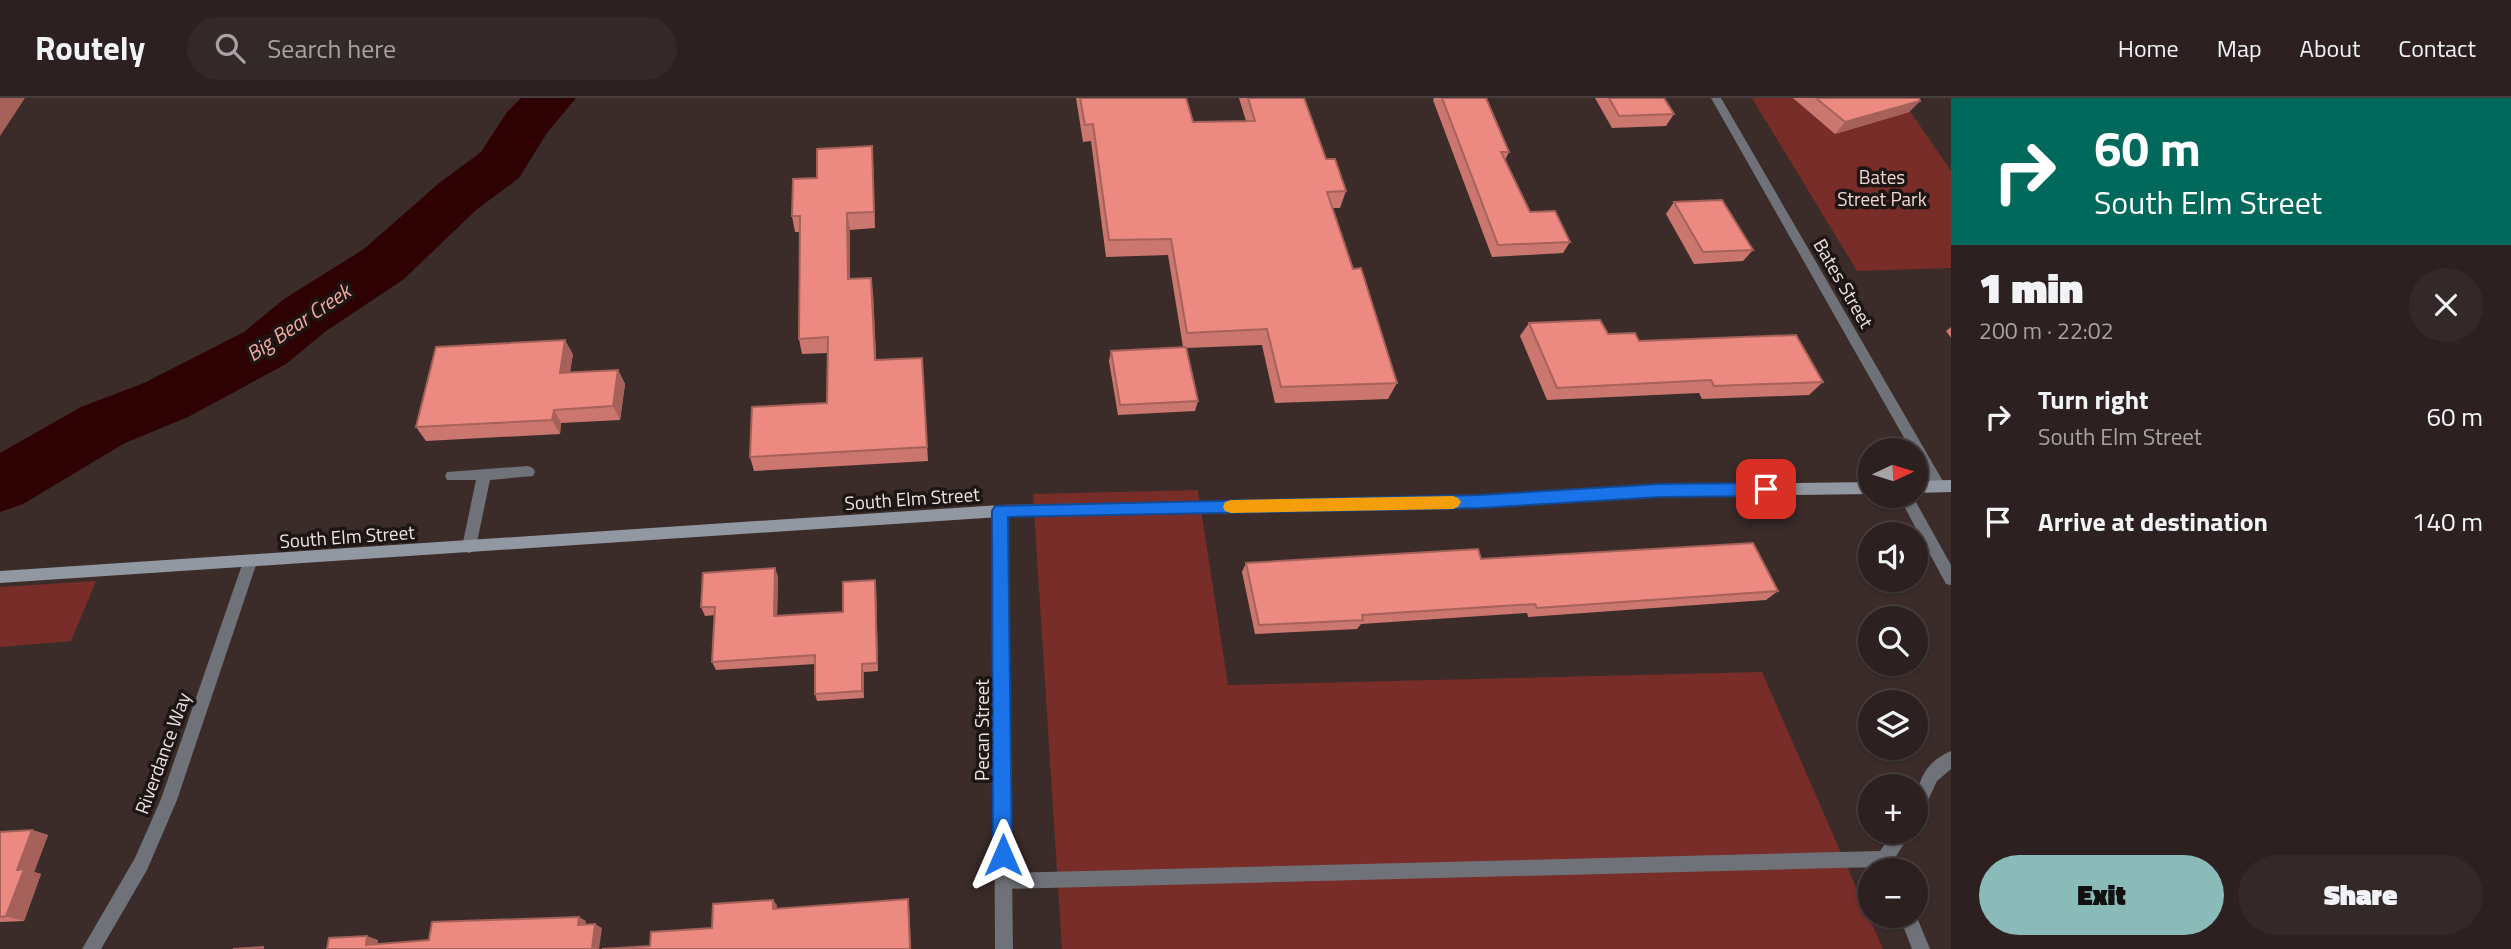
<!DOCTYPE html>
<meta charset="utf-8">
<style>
:root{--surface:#2c2120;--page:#342929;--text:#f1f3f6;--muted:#a6a3a5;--line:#483e3e;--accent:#8bbbb9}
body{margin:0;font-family:"Titillium Web",sans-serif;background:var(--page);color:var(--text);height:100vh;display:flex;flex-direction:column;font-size:26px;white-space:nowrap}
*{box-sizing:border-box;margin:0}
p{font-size:23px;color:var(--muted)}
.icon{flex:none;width:38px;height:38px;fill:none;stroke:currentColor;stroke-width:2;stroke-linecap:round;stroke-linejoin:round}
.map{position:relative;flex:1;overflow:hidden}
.details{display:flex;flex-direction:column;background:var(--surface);width:560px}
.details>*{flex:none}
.guide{background:#00695c;color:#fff;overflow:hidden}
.needle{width:46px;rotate:86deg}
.buttons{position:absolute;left:1858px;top:340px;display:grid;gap:14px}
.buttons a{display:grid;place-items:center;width:70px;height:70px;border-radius:50%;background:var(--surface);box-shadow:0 2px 5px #0004,0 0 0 2px var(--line);font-size:35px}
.pin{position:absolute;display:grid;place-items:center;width:60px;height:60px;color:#fff;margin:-30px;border-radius:14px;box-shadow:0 4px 10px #0006}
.me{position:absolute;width:77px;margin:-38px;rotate:0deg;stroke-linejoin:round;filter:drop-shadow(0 0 5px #0008)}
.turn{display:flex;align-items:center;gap:24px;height:147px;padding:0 28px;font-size:32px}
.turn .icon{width:91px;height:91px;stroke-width:2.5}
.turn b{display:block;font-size:49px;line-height:60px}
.round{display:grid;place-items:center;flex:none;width:74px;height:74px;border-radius:37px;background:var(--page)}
.overview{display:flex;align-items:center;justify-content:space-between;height:119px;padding:0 28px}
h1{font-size:42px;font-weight:800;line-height:52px}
.primary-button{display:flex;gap:14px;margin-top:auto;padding:14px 28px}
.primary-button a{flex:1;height:80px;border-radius:42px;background:var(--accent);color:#111;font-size:28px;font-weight:800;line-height:80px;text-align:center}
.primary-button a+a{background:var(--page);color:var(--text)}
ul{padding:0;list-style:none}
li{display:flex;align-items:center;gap:21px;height:105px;padding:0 28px}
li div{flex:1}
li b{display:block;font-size:26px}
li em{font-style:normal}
header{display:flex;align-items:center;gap:42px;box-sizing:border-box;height:98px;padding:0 35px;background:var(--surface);border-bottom:2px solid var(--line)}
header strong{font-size:33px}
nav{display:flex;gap:38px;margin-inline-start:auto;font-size:24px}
.search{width:490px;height:63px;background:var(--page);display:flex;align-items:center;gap:18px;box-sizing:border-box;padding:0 24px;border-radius:38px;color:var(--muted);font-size:26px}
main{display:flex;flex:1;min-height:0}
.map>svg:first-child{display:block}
.green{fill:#782d29}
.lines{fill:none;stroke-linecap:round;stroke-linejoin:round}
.river{fill:#2e0203;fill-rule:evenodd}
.lane{fill:#6f7379;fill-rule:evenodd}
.street{fill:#6f7379;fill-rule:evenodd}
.secondary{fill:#9298a1;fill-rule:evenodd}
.wall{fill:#cb776f}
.shaded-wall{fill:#a5615a}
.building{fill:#ec8a81;stroke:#a5615a;stroke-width:2}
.route{fill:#1a73e8;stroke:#114b97;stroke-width:2}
.slow{fill:#f59e0b}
.labels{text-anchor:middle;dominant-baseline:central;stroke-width:7;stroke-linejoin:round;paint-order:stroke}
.park-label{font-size:19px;fill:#f0d5d2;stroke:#1d1615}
.street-label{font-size:19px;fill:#ede2e1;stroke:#1d1615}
.water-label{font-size:21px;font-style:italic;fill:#f4a9a0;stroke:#1d1615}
</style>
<header>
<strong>Routely</strong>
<div class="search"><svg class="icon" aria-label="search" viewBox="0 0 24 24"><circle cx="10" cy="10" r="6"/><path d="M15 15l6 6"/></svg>Search here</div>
<nav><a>Home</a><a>Map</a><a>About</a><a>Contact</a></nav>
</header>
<main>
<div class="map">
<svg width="1951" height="851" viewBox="0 0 1951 851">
<rect width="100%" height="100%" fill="#3b2c2a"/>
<g class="green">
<polygon points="1752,0 1901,0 1951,73 1951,170 1857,173"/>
<polygon points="1198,392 1228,587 1762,574 1883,851 1062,851 1033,396"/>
<polygon points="96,483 71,543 0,549 0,489"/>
</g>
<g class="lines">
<polygon class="river" points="521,0 576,0 547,35 519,80 476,112 404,181 326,233 286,266 188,319 125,345 23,406 0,414 0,355 81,309 144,285 244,234 284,201 364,151 438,86 481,54 507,14"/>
<g class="lane">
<polygon points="528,368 533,370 535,374 533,378 490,382 476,449 474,453 469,455 464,453 462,449 476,382 447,382 445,378 447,374"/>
<polygon points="1898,397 1912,397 1951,467 1951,487 1946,486"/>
<path d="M 1951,653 L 1951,671 L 1937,683 L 1922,715 L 1916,717 C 1916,688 1921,666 1951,653 Z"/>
<polygon points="1894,733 1912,733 1893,763 1896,772 1880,772 1879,769 1003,791 997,789 995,783 997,777 1003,775 1880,753"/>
<polygon points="1899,817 1916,817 1930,851 1912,851"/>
</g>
<g class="street">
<polygon points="1711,0 1721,0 1944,385 1946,389 1944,393 1934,393 1916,362 1916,352 1911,352"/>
<polygon points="1000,407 1005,409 1007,413 1013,851 995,851 993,413 995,409"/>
<polygon points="250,458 255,460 257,464 177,702 147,772 101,851 82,851 135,760 161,701 243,464 245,460"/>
</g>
<g class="secondary">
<polygon points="1951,382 1951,394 1916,395 1916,383"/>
<polygon points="1871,384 1871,396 1660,399 1480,410 1000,419 0,485 0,473 1000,407 1480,398 1660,387"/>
</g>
</g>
<g class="wall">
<polygon points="1076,0 1186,0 1193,24 1246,23 1239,0 1304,0 1326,61 1346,93 1340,110 1333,110 1353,171 1397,285 1388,301 1275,305 1262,247 1186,250 1198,303 1195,313 1118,317 1109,263 1111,253 1183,249 1168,157 1106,159 1091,43 1083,44"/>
<polygon points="1434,0 1486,0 1509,54 1505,62 1530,114 1570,144 1563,155 1492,159 1433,2"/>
<polygon points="1595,0 1664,0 1674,16 1666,28 1612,30"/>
<polygon points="1793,0 1919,0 1920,3 1909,14 1835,36"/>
<polygon points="873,65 875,130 850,132 850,181 873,195 876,262 922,260 928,363 754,373 750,359 827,305 828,255 802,256 799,241 800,134 795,134 792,118 817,80"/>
<polygon points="1674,104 1753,152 1743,163 1694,166 1666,116"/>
<polygon points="1529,225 1608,236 1823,284 1809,297 1702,301 1699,295 1547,302 1520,238"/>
<polygon points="1951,229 1951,240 1946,233"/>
<polygon points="573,256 570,274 618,272 625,286 620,322 561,325 560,336 426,343 416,329"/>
<polygon points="1481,461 1778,493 1766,502 1528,519 1527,515 1361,526 1357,531 1255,536 1242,474 1246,465"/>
<polygon points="775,470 778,479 777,518 843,514 876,491 878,573 864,574 864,600 817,603 815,596 815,566 716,572 712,564 715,517 705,518 701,509"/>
<polygon points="32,732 48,737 34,774 41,776 24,823 0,824 0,734"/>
</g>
<g class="shaded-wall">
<polygon points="0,0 25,0 0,38"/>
<polygon points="1920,3 1909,14 1835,36 1845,24"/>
<polygon points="872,48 873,65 875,130 874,114"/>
<polygon points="847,115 850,132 850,197 848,181"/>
<polygon points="871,180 873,195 877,277 875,262"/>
<polygon points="565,242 573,256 567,289 560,275"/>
<polygon points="618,272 625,286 620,322 613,308"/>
<polygon points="554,312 561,325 560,336 552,322"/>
<polygon points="775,470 778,479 777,527 774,518"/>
<polygon points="875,482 876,491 878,573 877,565"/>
<polygon points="862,566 864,574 864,600 862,593"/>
<polygon points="32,732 48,737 34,774 41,776 24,823 6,818 17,772"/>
<polygon points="908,801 909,806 911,851 910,851"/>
<polygon points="773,802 777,807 776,816 773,811"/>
<polygon points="579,819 586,823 585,831 578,827"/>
<polygon points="595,826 602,830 599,851 592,851"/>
<polygon points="367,838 378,842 377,851 366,847"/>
</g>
<g class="building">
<polygon points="1080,0 1186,0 1193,24 1255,23 1248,0 1304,0 1326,61 1335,61 1346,93 1327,94 1353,171 1361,170 1397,285 1281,289 1267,231 1187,235 1171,141 1109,142 1093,26 1085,27"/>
<polygon points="1442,0 1486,0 1509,54 1501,54 1530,114 1555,113 1570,144 1498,147"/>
<polygon points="1609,0 1664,0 1674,16 1619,18"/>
<polygon points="1816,0 1919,0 1920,3 1845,24"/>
<polygon points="872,48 874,114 847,115 848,181 871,180 875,262 922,260 927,349 750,359 752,309 827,305 828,239 799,241 800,118 792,118 793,81 817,80 817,51"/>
<polygon points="1722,102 1753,152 1703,154 1674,104"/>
<polygon points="1600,222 1608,236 1635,235 1639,243 1796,237 1823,284 1714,288 1711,282 1557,290 1529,225"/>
<polygon points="565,242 560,275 618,272 613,308 554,312 552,322 416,329 436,249"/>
<polygon points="1186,249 1198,303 1120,307 1111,253"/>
<polygon points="1753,445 1778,493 1537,510 1535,506 1362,517 1363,522 1259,527 1246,465 1478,451 1481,461"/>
<polygon points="775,470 774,518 843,514 843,484 875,482 877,565 862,566 862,593 815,596 815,557 712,564 715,509 701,509 703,475"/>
<polygon points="32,732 17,772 24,771 6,818 0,819 0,734"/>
<polygon points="908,801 910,851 602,851 650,848 651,834 712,830 713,806 773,802 773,811"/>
<polygon points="579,819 578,827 595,826 592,851 327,851 329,840 367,838 366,847 429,842 432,824"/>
<polygon points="263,849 263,851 233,851"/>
</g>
<polygon class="route" points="1766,385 1773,391 1766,398 1660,399 1480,410 1008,419 1012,757 1009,763 1003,766 996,763 993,757 992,413 995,408 1480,397 1660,386"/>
<polygon class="slow" points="1453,398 1458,400 1461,404 1458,409 1453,411 1231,415 1225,413 1223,409 1225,404 1231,402"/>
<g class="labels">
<g class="park-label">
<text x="1882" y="78">Bates<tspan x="1882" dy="22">Street Park</tspan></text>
</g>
<g class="street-label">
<text transform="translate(1844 185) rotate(60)">Bates Street</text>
<text transform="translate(912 400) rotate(-4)">South Elm Street</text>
<text transform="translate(347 438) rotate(-4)">South Elm Street</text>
<text transform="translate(981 632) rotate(-90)">Pecan Street</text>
<text transform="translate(162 655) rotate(-70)">Riverdance Way</text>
</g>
<g class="water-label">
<text transform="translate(298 224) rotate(-34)">Big Bear Creek</text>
</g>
</g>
</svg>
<div class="buttons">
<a><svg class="needle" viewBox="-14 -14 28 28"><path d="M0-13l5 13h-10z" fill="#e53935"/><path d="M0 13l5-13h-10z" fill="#a6a3a5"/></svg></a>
<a><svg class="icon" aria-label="sound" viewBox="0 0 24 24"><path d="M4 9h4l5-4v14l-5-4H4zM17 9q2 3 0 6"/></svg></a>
<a><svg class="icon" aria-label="search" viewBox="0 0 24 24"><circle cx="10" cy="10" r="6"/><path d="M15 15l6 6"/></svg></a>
<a><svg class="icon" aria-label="layers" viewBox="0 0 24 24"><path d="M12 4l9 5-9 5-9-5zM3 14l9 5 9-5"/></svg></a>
<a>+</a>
<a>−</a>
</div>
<div class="pin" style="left:1766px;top:391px;background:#d93025"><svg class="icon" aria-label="arrive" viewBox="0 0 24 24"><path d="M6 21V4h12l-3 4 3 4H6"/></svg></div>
<svg class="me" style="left:1003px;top:757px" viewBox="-20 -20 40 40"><path d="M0-17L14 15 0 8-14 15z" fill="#1a73e8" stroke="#fff" stroke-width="4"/></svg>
</div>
<section class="details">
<div class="guide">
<div class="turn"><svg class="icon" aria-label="right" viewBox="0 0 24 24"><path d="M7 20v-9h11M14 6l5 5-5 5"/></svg><div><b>60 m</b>South Elm Street</div></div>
</div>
<div class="overview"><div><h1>1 min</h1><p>200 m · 22:02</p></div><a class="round"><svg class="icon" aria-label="close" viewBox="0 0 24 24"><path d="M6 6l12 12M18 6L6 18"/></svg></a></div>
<ul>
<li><svg class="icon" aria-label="right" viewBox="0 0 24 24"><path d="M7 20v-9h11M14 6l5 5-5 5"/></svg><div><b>Turn right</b><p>South Elm Street</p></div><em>60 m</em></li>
<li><svg class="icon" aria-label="arrive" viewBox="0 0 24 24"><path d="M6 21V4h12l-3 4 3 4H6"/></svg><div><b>Arrive at destination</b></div><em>140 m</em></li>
</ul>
<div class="primary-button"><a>Exit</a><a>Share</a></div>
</section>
</main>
